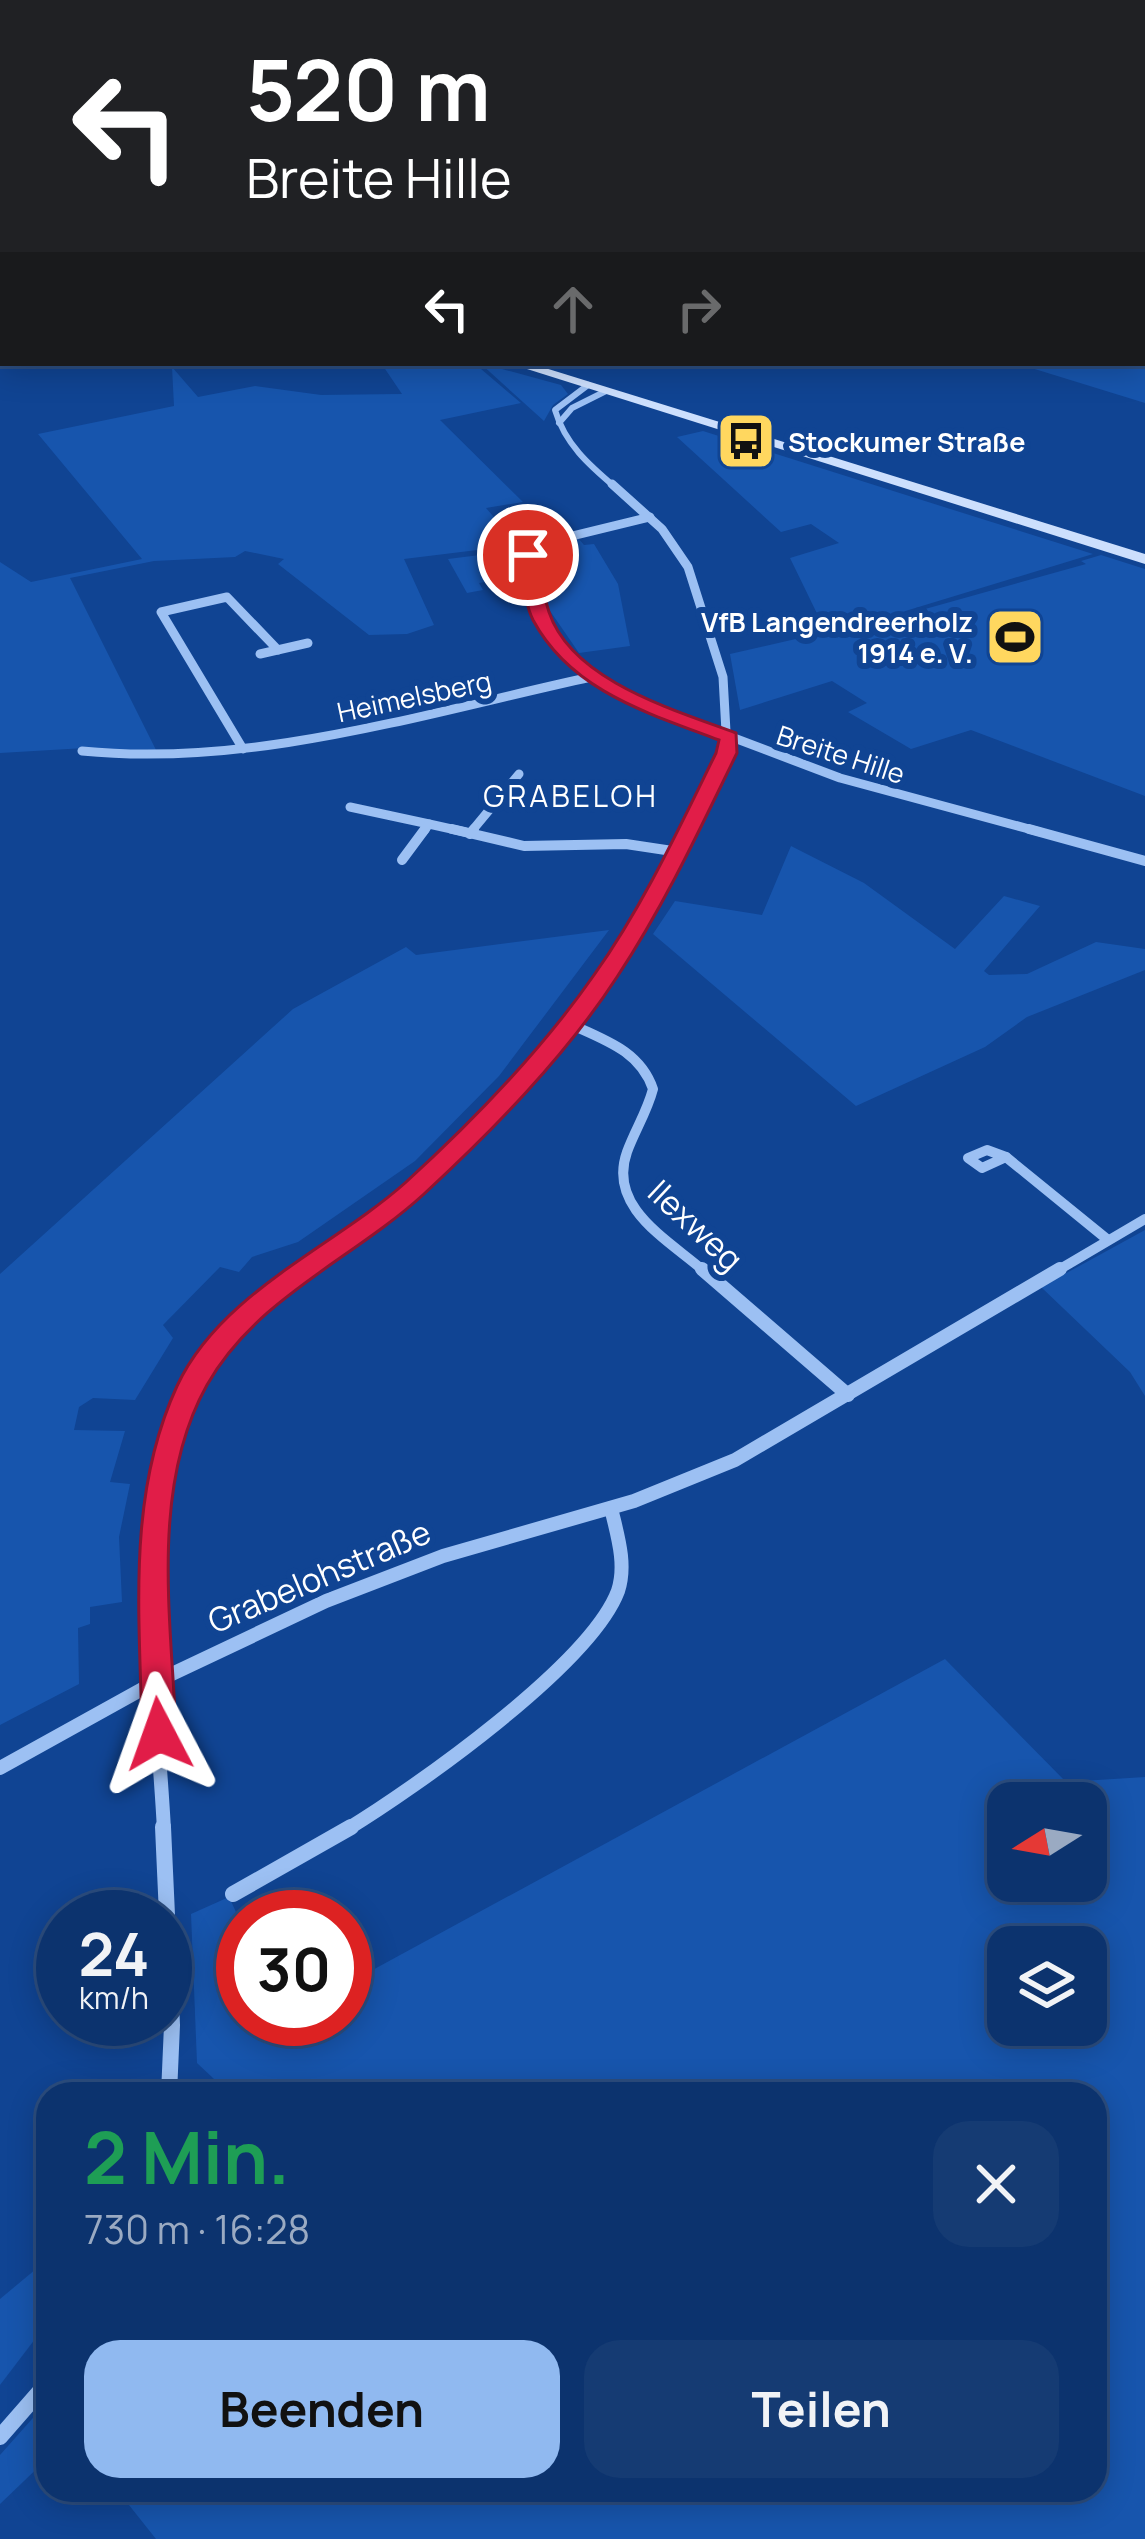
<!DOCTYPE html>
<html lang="de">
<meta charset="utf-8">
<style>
:root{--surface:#0c336e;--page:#153b73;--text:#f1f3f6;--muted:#9aaac2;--line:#2c4e81;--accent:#90b9f0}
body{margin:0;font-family:Manrope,sans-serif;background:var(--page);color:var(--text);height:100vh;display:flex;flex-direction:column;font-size:45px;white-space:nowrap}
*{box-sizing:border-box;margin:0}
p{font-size:39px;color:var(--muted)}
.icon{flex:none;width:66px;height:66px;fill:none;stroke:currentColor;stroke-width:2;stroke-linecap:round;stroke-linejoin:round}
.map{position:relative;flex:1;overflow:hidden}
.details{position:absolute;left:36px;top:2082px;width:1071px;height:420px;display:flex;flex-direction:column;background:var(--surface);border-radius:36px;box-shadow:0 6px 30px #0003,0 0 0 3px var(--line)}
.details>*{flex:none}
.hud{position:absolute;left:0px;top:0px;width:1146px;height:366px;box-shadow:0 6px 30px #0003,0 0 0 3px var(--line);background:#202124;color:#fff;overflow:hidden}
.needle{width:78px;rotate:259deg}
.tools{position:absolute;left:987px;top:1782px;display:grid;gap:24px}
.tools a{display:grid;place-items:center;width:120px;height:120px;border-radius:24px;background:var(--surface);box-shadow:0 6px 30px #0003,0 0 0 3px var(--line);font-size:60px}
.speed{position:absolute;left:36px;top:1890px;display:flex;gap:24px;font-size:60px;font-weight:700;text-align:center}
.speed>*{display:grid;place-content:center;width:156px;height:156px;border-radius:50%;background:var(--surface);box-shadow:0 6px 30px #0003,0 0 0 3px var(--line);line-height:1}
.speed small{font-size:30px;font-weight:400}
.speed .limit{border:18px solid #d22;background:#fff;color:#111}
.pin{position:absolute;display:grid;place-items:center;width:102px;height:102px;color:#fff;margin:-51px;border:6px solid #fff;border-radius:50%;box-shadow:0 3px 12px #0007}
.me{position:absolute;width:132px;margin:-66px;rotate:356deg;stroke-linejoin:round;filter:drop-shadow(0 0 9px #0008)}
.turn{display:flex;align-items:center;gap:42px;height:252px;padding:0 48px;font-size:54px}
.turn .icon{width:156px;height:156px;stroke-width:2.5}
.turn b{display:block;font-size:84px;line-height:102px}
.lanes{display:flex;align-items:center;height:114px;padding:0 48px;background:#0003;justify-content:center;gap:60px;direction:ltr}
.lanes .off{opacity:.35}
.round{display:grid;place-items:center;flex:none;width:126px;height:126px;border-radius:36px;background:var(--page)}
.overview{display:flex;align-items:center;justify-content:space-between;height:204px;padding:0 48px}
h1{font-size:72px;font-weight:700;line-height:90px;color:#1e9e55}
.cta{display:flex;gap:24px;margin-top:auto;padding:24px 48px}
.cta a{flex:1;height:138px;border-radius:36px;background:var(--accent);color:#111;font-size:48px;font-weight:700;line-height:138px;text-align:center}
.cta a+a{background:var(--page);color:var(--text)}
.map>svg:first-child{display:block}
.green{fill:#1755ad;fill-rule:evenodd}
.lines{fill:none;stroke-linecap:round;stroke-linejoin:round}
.street-far4{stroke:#9cc0f3;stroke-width:6}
.street-far3{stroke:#9cc0f3;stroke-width:9}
.street-far2{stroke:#9cc0f3;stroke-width:10}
.street-far1{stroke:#9cc0f3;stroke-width:14}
.street{stroke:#9cc0f3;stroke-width:16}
.secondary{fill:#ccdffd;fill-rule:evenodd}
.route{fill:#e11d48;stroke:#92132f;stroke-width:3}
.labels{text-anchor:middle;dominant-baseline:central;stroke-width:12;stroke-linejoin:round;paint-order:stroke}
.far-poi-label{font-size:27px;font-weight:bold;fill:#fff;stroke:#104493;text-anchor:start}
.far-street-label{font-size:27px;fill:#fff;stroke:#104493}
.far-neighbourhood-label{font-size:30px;letter-spacing:3px;fill:#fff;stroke:#104493}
.street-label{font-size:33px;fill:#fff;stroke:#104493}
</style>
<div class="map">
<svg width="1145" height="2539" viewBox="0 0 1145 2539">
<rect width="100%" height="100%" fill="#104493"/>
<g class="green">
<polygon points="1145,285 1145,403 1015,363 1143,363"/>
<polygon points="381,363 474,363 521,403 440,420 523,502 486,508 518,545 404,559 434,625 407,634 369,635 278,564 284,559 245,551 235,557 154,561 70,578 157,752 85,748 0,753 0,562 31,582 142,559 38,434 174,406 172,367 198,397 255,386 321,395 402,394"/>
<polygon points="480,363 561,385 568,394 553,405 544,421"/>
<polygon points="703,431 1093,554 866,623 868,625 1086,564 1081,561 1101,555 1145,569 1145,796 971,730 911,749 848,712 867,703 832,681 740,710 730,654 826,632 790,558 839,543 811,524 781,532 677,437"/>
<polygon points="578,538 584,545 594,544 618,584 630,646 579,653 546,605 537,549"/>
<polygon points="520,550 523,591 511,594 499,580 479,583 483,590 467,593 448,559"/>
<polygon points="791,846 864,883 955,949 1004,896 1040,906 984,971 989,975 1027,974 1096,942 1145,949 1145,970 1027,1017 985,1047 856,1106 653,934 675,901 762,915"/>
<polygon points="609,930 499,1076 415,1161 298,1242 252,1257 239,1272 220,1267 163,1325 173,1338 135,1400 93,1398 79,1407 74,1430 125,1431 110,1482 130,1484 119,1537 122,1602 90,1607 90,1624 78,1628 79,1684 0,1725 0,1274 293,1009 406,947 416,955"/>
<polygon points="1145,1230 1145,1396 1130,1372 1041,1287"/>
<path d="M 945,1659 L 1066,1782 L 1145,1777 L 1145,2539 L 156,2539 L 117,2490 L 1095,2490 L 1095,2094 L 213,2094 L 214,2079 L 197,2063 L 191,1914 L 229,1897 L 236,1912 L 256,1899 L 267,1917 L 243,1917 L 243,2019 L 345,2019 L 345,1985 ZM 1008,1803 L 1086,1803 L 1086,1881 L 1008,1881 ZM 1008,1947 L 1086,1947 L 1086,2025 L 1008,2025 Z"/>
<polygon points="48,2259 48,2322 0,2385 0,2299"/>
<polygon points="48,2401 48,2458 0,2504 0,2455"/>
</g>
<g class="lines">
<g class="street-far4">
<path d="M 588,385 L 555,410 C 565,444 589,465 615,487"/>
<polyline points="559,423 572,408 606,391"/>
</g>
<g class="street-far3">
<polyline points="612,484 662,529 688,567 723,677 727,750 688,832"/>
<polyline points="650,517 527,547 541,617 578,665 615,693 840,778 1040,832"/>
<polyline points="260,654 308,643"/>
<polyline points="243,749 161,612 227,597 278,650"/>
<path d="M 82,751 C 253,768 425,713 591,677"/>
<polyline points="350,807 429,824"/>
<polyline points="423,832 429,824 465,832"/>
<polyline points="471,832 519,774"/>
</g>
<g class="street-far2">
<polyline points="452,829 524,846 626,844 679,852"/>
<polyline points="1029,829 1145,861"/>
<polyline points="470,834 474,829"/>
<polyline points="402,860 425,829"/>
<path d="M 570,1024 C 605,1040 640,1051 653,1089 C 647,1112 635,1130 627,1152 C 607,1208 669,1240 705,1272"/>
<polygon points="987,1150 1006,1157 982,1168 968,1158"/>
<polyline points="1006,1157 1108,1240"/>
<path d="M 299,1272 C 339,1243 381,1217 418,1185 C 534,1087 620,964 690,829"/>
<polyline points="1055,1272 1145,1219"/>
</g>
<g class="street-far1">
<polyline points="702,1269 848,1395"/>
<polyline points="0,1768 155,1682 326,1601 443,1556 634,1501 735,1460 1060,1269"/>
<path d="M 164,1830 C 153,1617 103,1412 303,1269"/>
<path d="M 346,1830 C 415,1788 590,1665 618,1591 C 627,1564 617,1534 611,1508"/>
</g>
<g class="street">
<polyline points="163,1827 172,2025 169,2094"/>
<polyline points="233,1894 351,1827"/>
<polyline points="0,2437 48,2382"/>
</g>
<g class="secondary">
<polygon points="0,43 3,44 3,53 0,52"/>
<polygon points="508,363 529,363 1145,554 1145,564"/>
</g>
</g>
<path class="route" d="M 528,550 L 537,555 C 541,574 543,594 549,612 C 572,681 675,710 736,733 L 737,753 C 700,829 664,906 617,977 C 565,1057 493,1130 424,1194 C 353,1259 256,1298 207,1385 C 149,1488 172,1623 176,1734 L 171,1744 L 147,1744 L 142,1734 C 140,1616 126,1497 177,1386 C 220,1293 333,1247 405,1183 C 473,1121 541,1051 594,975 C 643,906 679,828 716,753 L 719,740 C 648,713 571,691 533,620 C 524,602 523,575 519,555 Z"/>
<defs>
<symbol id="bus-square" viewBox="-11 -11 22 22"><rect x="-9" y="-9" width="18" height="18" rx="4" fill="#ffd75f" stroke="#104493"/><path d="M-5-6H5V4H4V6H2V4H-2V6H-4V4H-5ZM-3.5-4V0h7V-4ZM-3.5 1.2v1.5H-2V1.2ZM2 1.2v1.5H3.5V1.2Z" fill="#111"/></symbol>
<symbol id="stadium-square" viewBox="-11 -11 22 22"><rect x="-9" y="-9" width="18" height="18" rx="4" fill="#ffd75f" stroke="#104493"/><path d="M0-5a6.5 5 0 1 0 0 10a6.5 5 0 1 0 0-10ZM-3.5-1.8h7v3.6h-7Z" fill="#111"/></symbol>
</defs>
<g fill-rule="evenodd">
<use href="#bus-square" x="713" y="408" width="66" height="66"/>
<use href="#stadium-square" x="982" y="604" width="66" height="66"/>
</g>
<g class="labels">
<g class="far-poi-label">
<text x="788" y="441">Stockumer Straße</text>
<text x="973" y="621" text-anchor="end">VfB Langendreerholz<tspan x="973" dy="31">1914 e. V.</tspan></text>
</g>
<g class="far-street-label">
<text transform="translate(414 696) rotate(-12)">Heimelsberg</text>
<text transform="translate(841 754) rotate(18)">Breite Hille</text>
</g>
<g class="far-neighbourhood-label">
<text x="571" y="795">GRABELOH</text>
</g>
<g class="street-label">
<text transform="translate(696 1225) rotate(43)">Ilexweg</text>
<text transform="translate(319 1576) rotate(-23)">Grabelohstraße</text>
</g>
</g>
</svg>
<div class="tools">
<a><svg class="needle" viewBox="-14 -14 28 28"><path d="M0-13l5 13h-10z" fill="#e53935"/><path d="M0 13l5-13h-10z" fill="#9aaac2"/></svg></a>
<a><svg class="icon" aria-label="layers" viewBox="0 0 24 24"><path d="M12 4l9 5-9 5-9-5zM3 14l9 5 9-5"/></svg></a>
</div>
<div class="speed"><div>24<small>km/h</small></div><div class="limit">30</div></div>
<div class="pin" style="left:528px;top:555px;background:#d93025"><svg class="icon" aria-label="arrive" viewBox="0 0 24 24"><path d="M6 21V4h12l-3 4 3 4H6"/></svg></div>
<svg class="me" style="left:159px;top:1734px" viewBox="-20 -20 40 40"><path d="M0-17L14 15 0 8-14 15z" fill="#e11d48" stroke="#fff" stroke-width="4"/></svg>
<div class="hud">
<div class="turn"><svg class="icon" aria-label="left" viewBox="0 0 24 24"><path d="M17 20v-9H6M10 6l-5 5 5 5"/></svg><div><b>520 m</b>Breite Hille</div></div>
<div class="lanes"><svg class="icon" aria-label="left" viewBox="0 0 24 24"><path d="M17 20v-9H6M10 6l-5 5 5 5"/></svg><svg class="icon off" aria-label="ahead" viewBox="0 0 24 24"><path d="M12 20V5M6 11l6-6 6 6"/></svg><svg class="icon off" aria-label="right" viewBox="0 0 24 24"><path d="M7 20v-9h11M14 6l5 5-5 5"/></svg></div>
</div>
<section class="details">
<div class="overview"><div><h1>2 Min.</h1><p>730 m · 16:28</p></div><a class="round"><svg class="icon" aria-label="close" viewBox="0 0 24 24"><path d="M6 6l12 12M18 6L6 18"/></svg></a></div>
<div class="cta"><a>Beenden</a><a>Teilen</a></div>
</section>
</div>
